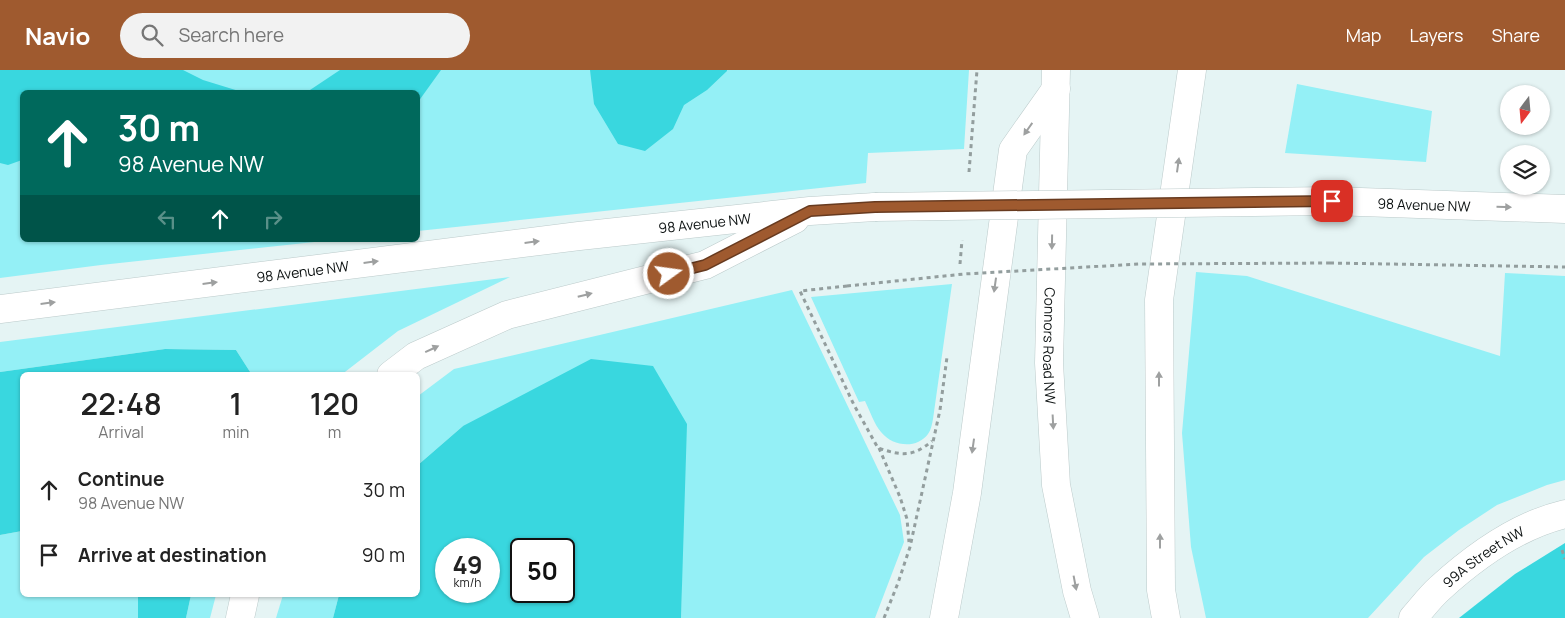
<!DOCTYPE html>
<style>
:root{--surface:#fff;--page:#f2f2f2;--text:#222;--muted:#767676;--accent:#9f5a2f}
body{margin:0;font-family:Manrope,sans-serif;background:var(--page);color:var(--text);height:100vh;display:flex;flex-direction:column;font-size:19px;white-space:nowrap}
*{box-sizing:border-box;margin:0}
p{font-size:16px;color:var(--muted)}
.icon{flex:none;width:28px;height:28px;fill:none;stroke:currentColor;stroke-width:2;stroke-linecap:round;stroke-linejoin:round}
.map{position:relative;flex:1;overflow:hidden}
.details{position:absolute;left:20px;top:302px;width:400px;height:225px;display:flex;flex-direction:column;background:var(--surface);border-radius:8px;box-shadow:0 1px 4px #0004}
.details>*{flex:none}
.top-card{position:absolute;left:20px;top:20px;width:400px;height:152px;border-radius:8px;box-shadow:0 1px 4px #0004;background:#00695c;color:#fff;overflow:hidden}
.needle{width:32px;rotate:196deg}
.buttons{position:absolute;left:1500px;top:15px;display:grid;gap:10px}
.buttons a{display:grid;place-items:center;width:50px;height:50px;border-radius:50%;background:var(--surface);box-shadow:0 1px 4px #0004;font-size:25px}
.speed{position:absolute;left:435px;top:468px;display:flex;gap:10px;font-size:25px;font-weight:700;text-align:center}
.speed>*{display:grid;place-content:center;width:65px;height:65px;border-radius:50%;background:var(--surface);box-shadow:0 1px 4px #0004;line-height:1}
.speed small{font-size:12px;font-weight:400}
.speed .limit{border:2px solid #111;border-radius:8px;background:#fff;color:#111}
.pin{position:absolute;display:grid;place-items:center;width:42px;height:42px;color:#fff;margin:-21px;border-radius:10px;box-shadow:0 2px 8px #0006}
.me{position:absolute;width:55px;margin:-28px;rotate:76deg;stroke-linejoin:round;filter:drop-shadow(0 0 4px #0008)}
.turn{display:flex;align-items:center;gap:18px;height:105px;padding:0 15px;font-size:22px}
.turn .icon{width:65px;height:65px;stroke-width:2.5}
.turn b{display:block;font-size:35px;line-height:42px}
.lanes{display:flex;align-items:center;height:48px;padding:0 15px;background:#0003;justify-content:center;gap:25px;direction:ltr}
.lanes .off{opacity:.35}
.eta{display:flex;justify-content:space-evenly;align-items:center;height:85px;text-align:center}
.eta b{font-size:30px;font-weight:600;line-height:35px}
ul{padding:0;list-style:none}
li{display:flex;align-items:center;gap:15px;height:65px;padding:0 15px}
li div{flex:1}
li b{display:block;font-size:19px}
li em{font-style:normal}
header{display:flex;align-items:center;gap:30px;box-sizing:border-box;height:70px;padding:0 25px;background:var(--accent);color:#fff}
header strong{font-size:24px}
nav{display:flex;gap:28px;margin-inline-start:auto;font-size:18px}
.search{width:350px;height:45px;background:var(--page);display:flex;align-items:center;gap:12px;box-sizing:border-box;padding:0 18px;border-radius:28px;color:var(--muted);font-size:19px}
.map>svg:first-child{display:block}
.green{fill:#94f0f6}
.forest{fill:#39d7df;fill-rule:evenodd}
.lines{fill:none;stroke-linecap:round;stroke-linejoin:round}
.street-casing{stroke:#bbcaca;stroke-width:29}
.secondary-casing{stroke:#bbcaca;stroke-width:29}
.path{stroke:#939e9e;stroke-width:3;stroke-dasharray:4 4;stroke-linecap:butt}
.street{stroke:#fff;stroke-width:28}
.secondary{stroke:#fff;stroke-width:28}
.secondary-bridge-casing{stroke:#bbcaca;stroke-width:29;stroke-linecap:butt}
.path-bridge{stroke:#939e9e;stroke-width:3;stroke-dasharray:4 4;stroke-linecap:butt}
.secondary-bridge{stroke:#fff;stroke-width:28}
.oneway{fill:#9ea0a0}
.route-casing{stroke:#673a1f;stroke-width:12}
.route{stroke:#9f5a2f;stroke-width:9}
.labels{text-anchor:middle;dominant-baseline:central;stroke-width:4;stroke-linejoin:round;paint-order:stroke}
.street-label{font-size:14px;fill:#0d1212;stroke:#e5f4f4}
</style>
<header>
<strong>Navio</strong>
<div class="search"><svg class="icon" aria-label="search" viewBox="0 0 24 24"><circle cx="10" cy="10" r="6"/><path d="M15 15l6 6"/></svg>Search here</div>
<nav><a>Map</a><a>Layers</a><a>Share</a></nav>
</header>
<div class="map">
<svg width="1565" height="548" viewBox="0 0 1565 548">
<rect width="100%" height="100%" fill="#e5f4f4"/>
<g class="green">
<polygon points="0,0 969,0 964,79 868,83 866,113 418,161 418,22 22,22 22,170 333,170 101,195 0,208"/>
<polygon points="1297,14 1432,41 1426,92 1285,83"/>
<polygon points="1196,202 1247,206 1500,286 1505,203 1565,206 1565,410 1547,415 1497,435 1459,460 1424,487 1368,548 1206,548 1191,477 1182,363"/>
<polygon points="510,207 398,261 341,305 252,305 236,280 165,279 0,302 0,272"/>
<path d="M 952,214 L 933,349 C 932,354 931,360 928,364 C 917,379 893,377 881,362 C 874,354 870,341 865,331 L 859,332 L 811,227 Z"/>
<polygon points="792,220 900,445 904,472 875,548 681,548 682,480 463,356 418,395 418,326 454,299"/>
<polygon points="22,461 22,525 138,525 138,548 0,548 0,465"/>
<polygon points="191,525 216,525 210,548 186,548"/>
<polygon points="283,525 339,525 333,548 276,548"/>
</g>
<g class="forest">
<polygon points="0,0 183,0 203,10 242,22 22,22 22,90 8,95 0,93"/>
<polygon points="340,0 441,0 418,32 418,22 307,22"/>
<polygon points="590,0 727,0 727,1 707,20 684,35 673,59 645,81 618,74 594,34"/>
<polygon points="165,279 236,280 252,305 22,305 22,461 0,465 0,302"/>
<path d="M 591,289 L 653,296 L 687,354 L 681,548 L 333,548 L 339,525 L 418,525 L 418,395 L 463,356 ZM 446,479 L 489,479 L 489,521 L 446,521 ZM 521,479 L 564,479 L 564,521 L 521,521 Z"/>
<polygon points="1565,473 1565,548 1459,548 1515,504"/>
<polygon points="138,525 191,525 186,548 138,548"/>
</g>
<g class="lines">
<defs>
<g id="street">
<path id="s1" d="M 1413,548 C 1422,538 1430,527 1439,519 C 1474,487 1519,455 1565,444"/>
</g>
<g id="secondary">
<path id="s2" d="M 1056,0 L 1049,293 L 1056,415 L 1077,521 L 1085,548"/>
<path id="s3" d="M 1332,131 L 1565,139"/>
<path id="s4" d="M 0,239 L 579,166 L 810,141 L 875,137"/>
<polyline points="391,305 416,286 507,245 705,195 795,149"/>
<polyline points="240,548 245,525"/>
<polyline points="944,548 967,423 1013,80 1056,19"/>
<polyline points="1166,548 1161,520 1159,230 1192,0"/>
</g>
</defs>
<use href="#street" class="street-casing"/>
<use href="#secondary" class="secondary-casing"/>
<g class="path">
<polyline points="969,102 977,0"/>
<polyline points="1330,193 1565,197"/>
<polyline points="960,194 962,170"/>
<path d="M 847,216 L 800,221 L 854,335 L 878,378 C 902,386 913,387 932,371"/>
<polyline points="879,378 900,427 907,449 909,472"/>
<polyline points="1562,480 1565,489"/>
<polyline points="884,548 898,513 910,477 940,340 947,287"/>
</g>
<use href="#street" class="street"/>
<use href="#secondary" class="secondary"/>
<defs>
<polyline id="secondary-bridge" points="875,137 1332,131"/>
</defs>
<use href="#secondary-bridge" class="secondary-bridge-casing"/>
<polyline class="path-bridge" points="847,216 964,204 1140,194 1330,193"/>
<use href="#secondary-bridge" class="secondary-bridge"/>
</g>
<defs><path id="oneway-solid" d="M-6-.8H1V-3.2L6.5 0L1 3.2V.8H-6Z" transform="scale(1.25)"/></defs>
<g class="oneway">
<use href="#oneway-solid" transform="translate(1028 59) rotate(125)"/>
<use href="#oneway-solid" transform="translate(1178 95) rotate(-82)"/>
<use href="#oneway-solid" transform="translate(1504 137) rotate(2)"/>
<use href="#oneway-solid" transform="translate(532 172) rotate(-7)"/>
<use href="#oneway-solid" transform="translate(1052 172) rotate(91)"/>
<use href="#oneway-solid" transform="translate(371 192) rotate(-7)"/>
<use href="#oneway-solid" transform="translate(210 213) rotate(-7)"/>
<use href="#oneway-solid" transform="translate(995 215) rotate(98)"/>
<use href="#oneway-solid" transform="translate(585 225) rotate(-14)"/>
<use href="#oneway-solid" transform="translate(48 233) rotate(-7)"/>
<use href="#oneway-solid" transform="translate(432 279) rotate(-25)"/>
<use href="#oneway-solid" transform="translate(1159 309) rotate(-90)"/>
<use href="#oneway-solid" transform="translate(1053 352) rotate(87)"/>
<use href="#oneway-solid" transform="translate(973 376) rotate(98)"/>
<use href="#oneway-solid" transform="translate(1160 471) rotate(-90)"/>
<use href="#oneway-solid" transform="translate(1075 513) rotate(79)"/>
</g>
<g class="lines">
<defs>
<polyline id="route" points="669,204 705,195 810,141 875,137 1332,131"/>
</defs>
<use href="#route" class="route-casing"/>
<use href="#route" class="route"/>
</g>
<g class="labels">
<g class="street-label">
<text stroke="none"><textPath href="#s3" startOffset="92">98 Avenue NW</textPath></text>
<text stroke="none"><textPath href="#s4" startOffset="710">98 Avenue NW</textPath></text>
<text stroke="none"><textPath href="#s4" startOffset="305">98 Avenue NW</textPath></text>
<text stroke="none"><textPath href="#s2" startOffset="276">Connors Road NW</textPath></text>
<text stroke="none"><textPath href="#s1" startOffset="94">99A Street NW</textPath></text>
</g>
</g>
</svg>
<div class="buttons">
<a><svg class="needle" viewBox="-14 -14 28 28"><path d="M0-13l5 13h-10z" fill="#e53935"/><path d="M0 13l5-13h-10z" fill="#767676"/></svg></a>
<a><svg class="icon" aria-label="layers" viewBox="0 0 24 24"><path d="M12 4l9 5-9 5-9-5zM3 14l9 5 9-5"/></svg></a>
</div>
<div class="speed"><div>49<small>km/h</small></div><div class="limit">50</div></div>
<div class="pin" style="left:1332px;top:131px;background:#d93025"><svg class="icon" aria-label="arrive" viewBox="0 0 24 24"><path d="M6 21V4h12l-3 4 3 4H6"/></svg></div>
<svg class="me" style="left:669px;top:204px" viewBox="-20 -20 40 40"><circle r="17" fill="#9f5a2f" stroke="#fff" stroke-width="3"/><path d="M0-11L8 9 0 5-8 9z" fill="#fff"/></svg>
<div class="top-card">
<div class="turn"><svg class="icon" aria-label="ahead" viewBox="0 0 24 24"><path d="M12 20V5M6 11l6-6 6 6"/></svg><div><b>30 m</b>98 Avenue NW</div></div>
<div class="lanes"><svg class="icon off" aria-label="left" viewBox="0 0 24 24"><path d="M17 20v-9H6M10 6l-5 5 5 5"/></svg><svg class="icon" aria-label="ahead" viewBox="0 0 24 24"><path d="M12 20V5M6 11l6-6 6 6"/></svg><svg class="icon off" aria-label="right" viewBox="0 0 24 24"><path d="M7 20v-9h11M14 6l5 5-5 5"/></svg></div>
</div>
<section class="details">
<div class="eta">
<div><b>22:48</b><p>Arrival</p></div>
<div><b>1</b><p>min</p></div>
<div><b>120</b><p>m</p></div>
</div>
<ul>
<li><svg class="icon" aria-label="ahead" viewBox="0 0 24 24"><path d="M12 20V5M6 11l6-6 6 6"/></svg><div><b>Continue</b><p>98 Avenue NW</p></div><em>30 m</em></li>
<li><svg class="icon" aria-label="arrive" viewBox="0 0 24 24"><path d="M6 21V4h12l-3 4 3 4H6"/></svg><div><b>Arrive at destination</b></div><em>90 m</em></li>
</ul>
</section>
</div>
